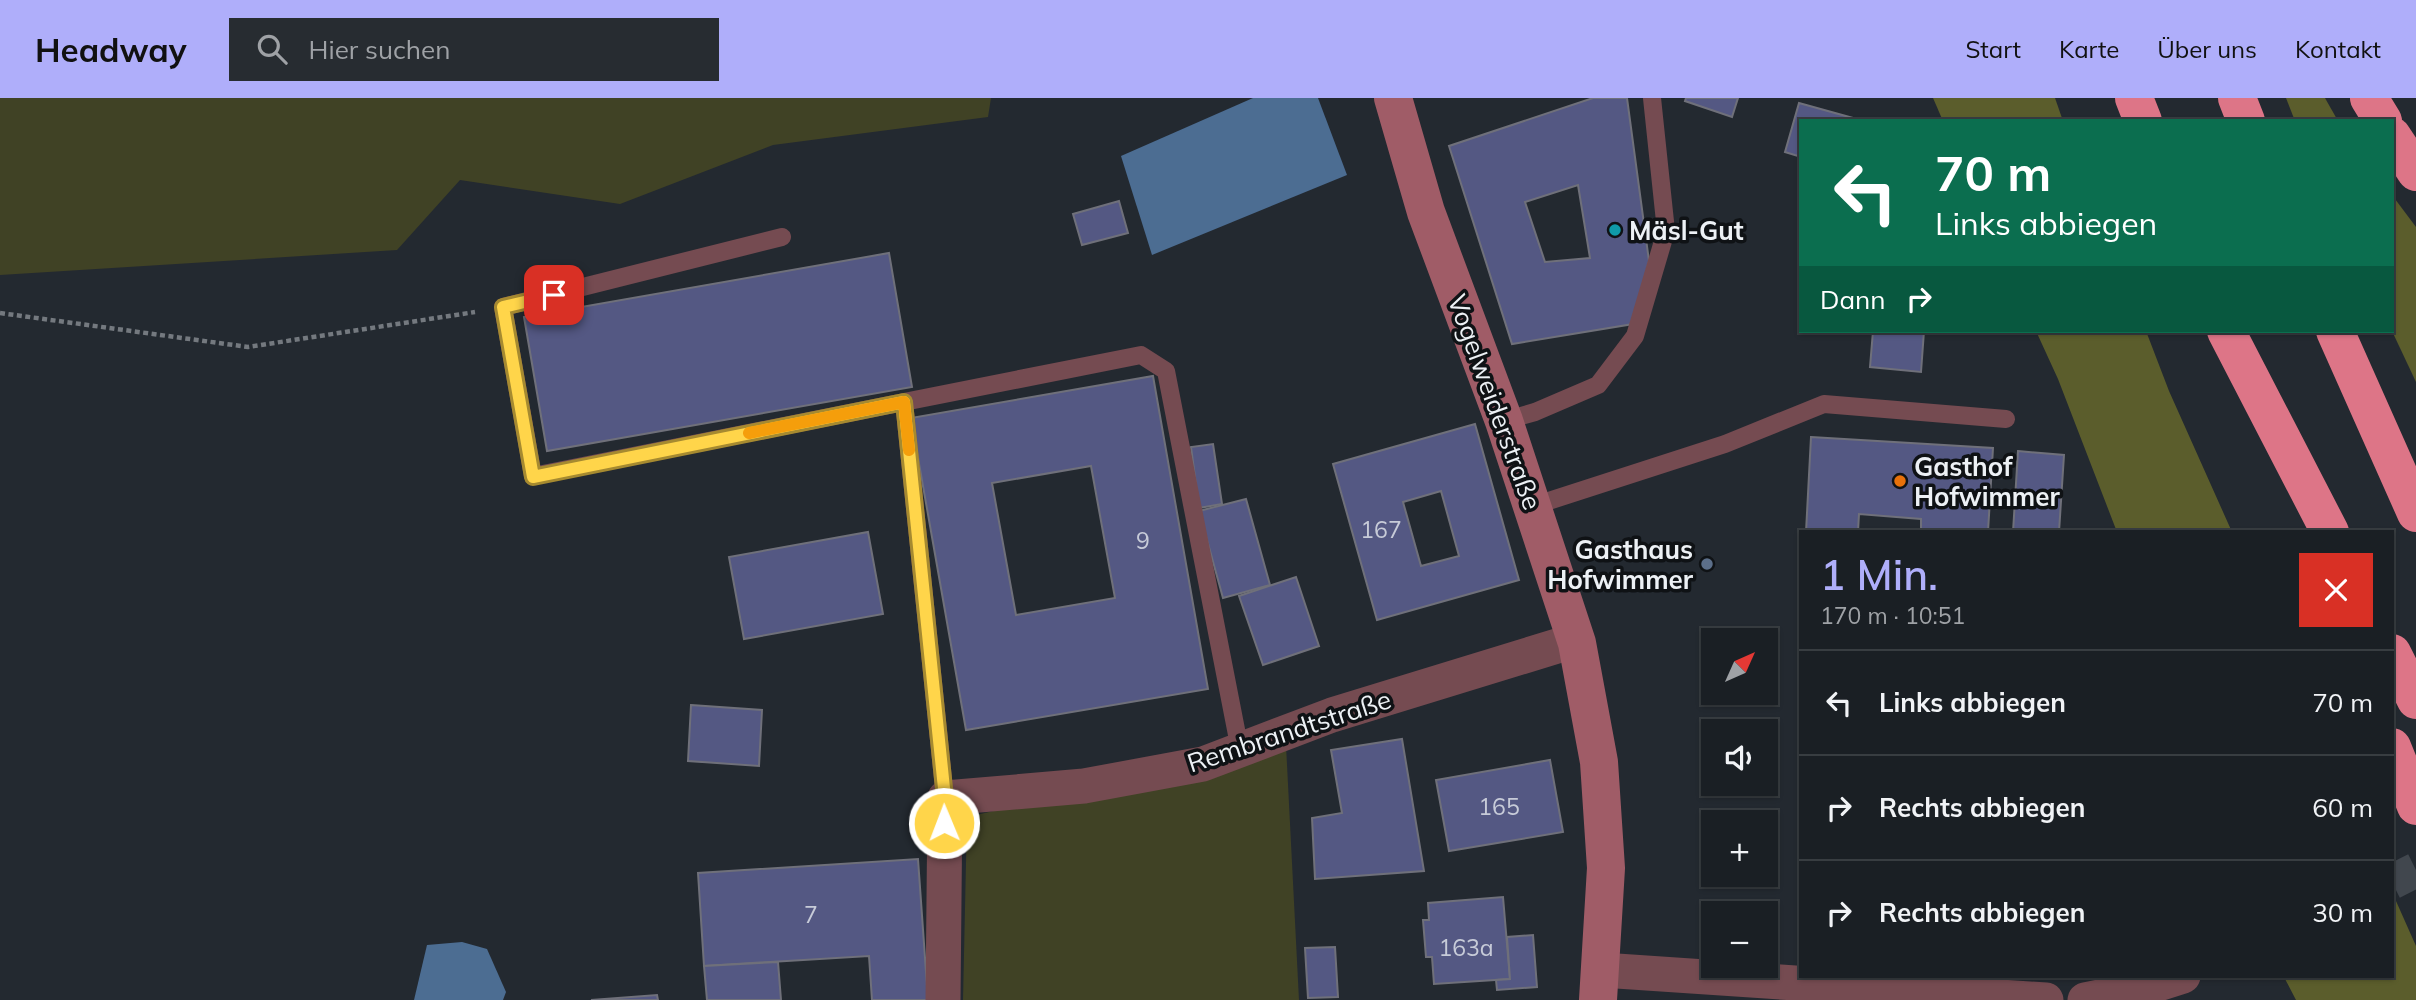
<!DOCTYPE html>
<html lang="de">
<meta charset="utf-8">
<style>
:root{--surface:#1a1f24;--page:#272c31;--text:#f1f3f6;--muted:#9fa2a6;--line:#383d41;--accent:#afaefa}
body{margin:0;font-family:Mulish,sans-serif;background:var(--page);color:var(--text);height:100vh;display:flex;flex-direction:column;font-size:26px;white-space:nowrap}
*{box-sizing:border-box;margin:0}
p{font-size:23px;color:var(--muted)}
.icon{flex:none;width:38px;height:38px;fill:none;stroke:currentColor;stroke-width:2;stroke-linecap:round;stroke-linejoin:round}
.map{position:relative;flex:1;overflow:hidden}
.details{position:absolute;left:1799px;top:432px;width:595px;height:448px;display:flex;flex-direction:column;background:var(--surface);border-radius:0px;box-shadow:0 2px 5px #0004,0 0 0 2px var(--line)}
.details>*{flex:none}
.top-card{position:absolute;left:1799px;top:21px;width:595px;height:214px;border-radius:0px;box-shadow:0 2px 5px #0004,0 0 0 2px var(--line);background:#0b6e4f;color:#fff;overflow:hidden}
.needle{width:46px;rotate:45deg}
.buttons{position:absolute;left:1701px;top:530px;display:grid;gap:14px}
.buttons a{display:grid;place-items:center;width:77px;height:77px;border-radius:0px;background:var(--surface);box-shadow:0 2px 5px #0004,0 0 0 2px var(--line);font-size:35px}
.pin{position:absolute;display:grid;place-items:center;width:60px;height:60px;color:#fff;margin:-30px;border-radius:14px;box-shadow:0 4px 10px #0006}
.me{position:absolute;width:77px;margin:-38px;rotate:359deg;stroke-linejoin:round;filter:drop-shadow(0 0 5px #0008)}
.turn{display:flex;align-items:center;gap:24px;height:147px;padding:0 21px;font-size:32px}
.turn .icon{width:91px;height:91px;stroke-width:2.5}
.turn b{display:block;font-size:49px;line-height:60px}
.then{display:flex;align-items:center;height:66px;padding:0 21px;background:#0003;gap:14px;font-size:26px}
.round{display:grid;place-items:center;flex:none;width:74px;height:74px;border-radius:0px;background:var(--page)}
.head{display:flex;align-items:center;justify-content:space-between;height:119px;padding:0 21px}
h1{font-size:42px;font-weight:600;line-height:52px;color:var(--accent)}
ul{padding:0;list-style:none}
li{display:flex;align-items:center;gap:21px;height:105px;padding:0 21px;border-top:2px solid var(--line)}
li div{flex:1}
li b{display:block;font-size:26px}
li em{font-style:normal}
header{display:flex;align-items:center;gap:42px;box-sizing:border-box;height:98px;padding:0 35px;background:var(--accent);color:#111}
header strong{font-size:33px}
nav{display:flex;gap:38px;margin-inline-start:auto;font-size:24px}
.search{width:490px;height:63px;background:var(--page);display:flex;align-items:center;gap:18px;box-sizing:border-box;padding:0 24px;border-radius:0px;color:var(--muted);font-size:26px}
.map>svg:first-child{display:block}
.green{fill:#404225}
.forest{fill:#5b5d2c}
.water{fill:#4c6d92}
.building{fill:#545883;stroke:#6f707a;stroke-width:2;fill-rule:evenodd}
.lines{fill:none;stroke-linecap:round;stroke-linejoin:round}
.minor-tunnel{stroke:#41474e;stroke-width:35;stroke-dasharray:35 18;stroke-linecap:butt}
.path{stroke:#74797f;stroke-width:4.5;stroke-dasharray:5 3.5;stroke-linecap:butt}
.service{stroke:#754b51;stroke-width:18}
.minor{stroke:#754b51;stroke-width:35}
.secondary{stroke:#a05c67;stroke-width:38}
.motorway{stroke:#dd7587;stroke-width:38}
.route-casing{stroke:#a68a30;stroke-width:18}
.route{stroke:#ffd54a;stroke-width:12}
.slow{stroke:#f59e0b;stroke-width:12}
.culture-dot{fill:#0f9aa8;stroke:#0f1215;stroke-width:2.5}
.food-dot{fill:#e8710a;stroke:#0f1215;stroke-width:2.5}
.service-dot{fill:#5c6f8a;stroke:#0f1215;stroke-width:2.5}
.labels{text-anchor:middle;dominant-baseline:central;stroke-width:7;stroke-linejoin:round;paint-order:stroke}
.number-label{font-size:23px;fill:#c7cbd8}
.poi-label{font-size:26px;font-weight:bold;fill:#edf1f5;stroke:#0f1215;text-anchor:start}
.street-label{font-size:26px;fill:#edf1f5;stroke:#0f1215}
</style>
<header>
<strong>Headway</strong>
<div class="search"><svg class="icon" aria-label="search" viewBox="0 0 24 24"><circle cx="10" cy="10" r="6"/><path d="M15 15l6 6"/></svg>Hier suchen</div>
<nav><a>Start</a><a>Karte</a><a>Über uns</a><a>Kontakt</a></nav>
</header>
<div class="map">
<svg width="2416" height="902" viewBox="0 0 2416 902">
<rect width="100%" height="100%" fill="#232930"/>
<g class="green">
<polygon points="0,0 991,0 988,19 773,47 620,106 460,82 397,152 0,177"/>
<polygon points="1286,647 1299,902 963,902 967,719"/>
</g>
<g class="forest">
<polygon points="1933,0 2055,0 2063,23 1943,23"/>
<polygon points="2286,0 2325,0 2338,23 2295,23"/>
<polygon points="2392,97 2416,129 2416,284 2392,233"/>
<polygon points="2036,233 2146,233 2169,293 2232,434 2117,434 2058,281"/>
<polygon points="2392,794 2416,848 2416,902 2296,902 2284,879 2392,878"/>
</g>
<g class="water">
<polygon points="1253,0 1318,0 1347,77 1152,157 1121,58"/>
<polygon points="462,844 487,851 506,894 503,902 414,902 427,847"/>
</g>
<g class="building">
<path d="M 1593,0 L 1627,0 L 1649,163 L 1633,226 L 1512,246 L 1449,48 ZM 1578,87 L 1590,160 L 1545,164 L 1525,104 Z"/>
<polygon points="1686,0 1738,0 1732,19 1685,3"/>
<polygon points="1799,5 1853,20 1852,23 1801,23 1801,59 1785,54"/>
<polygon points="1119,103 1128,135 1082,147 1073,116"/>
<polygon points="889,155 912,289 547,353 524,219"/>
<polygon points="1873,233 1924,233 1921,274 1870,269"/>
<path d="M 1153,278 L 1208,591 L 966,632 L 911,320 ZM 1091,368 L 1115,500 L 1016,517 L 992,385 Z"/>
<path d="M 1475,326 L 1519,482 L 1377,522 L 1333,366 ZM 1441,393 L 1459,458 L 1421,468 L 1403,404 Z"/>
<polygon points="1811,339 1993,350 1988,434 1921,434 1921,421 1859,416 1858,434 1806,434"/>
<polygon points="1213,346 1222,406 1199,410 1191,349"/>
<polygon points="2018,353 2064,357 2059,434 2013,434"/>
<polygon points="1246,401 1270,487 1223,500 1199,413"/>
<polygon points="868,434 883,516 744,541 729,459"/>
<polygon points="1296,479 1319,548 1263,567 1239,498"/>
<polygon points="691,607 762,612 759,668 688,663"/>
<polygon points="1402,641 1424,773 1315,781 1312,720 1342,715 1331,652"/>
<polygon points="1550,662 1563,734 1449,753 1436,682"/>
<polygon points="918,761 928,902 872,902 869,858 704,868 698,775"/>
<polygon points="1503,799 1510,881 1434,886 1432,859 1426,859 1423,822 1429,822 1428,805"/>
<polygon points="1533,837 1537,889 1497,892 1496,882 1510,881 1507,839"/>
<polygon points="1335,849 1338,899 1308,900 1305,850"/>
<polygon points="778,864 781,902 707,902 704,868"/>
<polygon points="657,897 658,902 591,902"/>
</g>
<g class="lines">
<polyline class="minor-tunnel" points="2392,784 2416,772"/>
<polyline class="path" points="0,215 248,249 475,214"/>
<g class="service">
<polyline points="782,139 503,209 533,378 904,304 945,700"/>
<polyline points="904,304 1141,257 1166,273 1240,652"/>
<polyline points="1504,323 1535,314 1598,287 1635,238 1666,133 1652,0"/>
<polyline points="1533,408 1725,346 1824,306 2006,321"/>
</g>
<g class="minor">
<polyline points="1602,872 2046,902"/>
<polyline points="943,902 945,700 1084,688 1203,666 1332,617 1557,548 1577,545"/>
<polyline points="2085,902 2149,889 2183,878"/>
</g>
<polyline class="secondary" points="1393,0 1426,114 1504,323 1577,545 1599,664 1606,770 1598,902"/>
<g class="motorway">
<polyline points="2134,0 2143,23"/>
<polyline points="2237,0 2246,23"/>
<polyline points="2369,0 2383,23"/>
<polyline points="2392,38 2416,74"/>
<polyline points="2226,233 2330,434"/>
<polyline points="2335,233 2416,415"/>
<polyline points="2392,555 2416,602"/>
<polyline points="2392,649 2416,708"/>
</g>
</g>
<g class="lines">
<defs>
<polyline id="route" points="554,197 503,209 533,379 904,304 945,700 944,725"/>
</defs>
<use href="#route" class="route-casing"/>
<use href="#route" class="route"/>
<polyline class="slow" points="749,335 904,304 909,352"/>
</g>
<circle class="culture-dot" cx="1615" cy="132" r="7"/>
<circle class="food-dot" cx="1900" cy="383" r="7"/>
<circle class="service-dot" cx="1707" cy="466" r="7"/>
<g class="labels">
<g class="number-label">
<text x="1381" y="431">167</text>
<text x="1143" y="442">9</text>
<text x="1499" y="708">165</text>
<text x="811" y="816">7</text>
<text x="1466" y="849">163a</text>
</g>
<g class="poi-label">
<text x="1629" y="132">Mäsl-Gut</text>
<text x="1914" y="368">Gasthof<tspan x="1914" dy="30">Hofwimmer</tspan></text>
<text x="1693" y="451" text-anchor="end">Gasthaus<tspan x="1693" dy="30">Hofwimmer</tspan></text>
</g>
<g class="street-label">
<text transform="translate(1495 304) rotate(70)">Vogelweiderstraße</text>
<text transform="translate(1289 633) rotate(-18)">Rembrandtstraße</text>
</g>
</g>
</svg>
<div class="buttons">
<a><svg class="needle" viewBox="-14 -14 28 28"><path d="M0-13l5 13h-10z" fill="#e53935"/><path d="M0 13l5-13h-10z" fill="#9fa2a6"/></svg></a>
<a><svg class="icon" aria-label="sound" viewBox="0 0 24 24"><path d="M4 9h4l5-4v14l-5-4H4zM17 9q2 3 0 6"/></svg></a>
<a>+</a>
<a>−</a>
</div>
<div class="pin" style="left:554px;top:197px;background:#d93025"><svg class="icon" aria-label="arrive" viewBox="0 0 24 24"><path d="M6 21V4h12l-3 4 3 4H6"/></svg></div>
<svg class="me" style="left:944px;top:725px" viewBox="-20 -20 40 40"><circle r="17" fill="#ffd54a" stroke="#fff" stroke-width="3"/><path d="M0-11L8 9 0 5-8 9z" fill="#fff"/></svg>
<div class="top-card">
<div class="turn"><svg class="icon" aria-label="left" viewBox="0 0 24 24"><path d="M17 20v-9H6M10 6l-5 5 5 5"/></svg><div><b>70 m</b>Links abbiegen</div></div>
<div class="then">Dann<svg class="icon" aria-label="right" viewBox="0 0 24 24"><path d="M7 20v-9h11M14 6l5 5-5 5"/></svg></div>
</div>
<section class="details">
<div class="head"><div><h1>1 Min.</h1><p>170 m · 10:51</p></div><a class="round" style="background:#d93025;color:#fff"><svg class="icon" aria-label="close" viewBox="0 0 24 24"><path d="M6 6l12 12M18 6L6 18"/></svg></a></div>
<ul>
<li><svg class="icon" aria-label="left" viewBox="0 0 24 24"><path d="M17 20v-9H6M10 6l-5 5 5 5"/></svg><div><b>Links abbiegen</b></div><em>70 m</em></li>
<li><svg class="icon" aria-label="right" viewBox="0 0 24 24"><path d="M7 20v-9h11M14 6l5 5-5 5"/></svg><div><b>Rechts abbiegen</b></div><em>60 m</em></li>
<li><svg class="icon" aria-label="right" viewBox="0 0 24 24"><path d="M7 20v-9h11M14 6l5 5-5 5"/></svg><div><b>Rechts abbiegen</b></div><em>30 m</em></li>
</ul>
</section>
</div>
